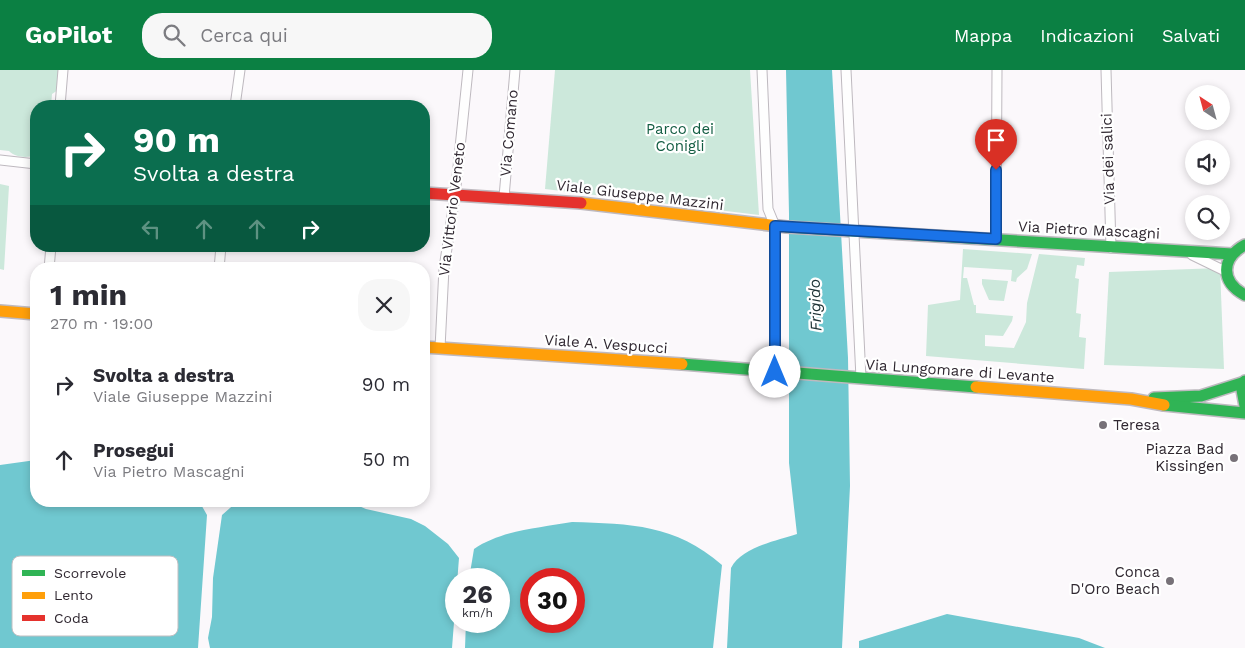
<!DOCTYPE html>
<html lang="it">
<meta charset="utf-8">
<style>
:root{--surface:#fff;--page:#f7f7f7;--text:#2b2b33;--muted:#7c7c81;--accent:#0b8043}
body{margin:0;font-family:"Work Sans",sans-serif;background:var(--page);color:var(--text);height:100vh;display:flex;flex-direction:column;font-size:19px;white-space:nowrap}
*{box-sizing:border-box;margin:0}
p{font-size:16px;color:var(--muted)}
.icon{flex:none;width:28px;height:28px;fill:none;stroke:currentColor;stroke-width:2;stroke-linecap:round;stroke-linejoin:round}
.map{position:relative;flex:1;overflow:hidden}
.details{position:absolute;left:30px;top:192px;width:400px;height:245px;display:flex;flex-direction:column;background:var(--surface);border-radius:20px;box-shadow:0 2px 8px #0003}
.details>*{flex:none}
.banner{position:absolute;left:30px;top:30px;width:400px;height:152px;border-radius:20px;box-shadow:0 2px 8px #0003;background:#0b6e4f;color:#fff;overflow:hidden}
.needle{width:32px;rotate:324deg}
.controls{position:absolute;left:1185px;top:15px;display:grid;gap:10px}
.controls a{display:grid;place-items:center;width:45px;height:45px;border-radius:50%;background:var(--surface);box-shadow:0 2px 8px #0003;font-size:25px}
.speed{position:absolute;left:445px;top:498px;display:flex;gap:10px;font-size:25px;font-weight:700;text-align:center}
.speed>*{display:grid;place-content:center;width:65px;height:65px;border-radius:50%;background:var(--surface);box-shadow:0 2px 8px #0003;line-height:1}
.speed small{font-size:12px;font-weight:400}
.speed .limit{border:8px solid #d22;background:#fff;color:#111}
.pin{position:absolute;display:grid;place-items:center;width:42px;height:42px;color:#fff;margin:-51px -21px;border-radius:50% 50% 50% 0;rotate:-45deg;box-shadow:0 0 5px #0007}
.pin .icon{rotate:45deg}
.me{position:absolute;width:55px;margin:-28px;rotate:0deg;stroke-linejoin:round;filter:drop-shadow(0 0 4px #0008)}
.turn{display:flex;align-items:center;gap:18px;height:105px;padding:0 20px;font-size:22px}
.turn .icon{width:65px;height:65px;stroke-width:2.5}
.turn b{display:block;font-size:35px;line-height:42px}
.lanes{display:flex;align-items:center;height:48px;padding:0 20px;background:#0003;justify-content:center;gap:25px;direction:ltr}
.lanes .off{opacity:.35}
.round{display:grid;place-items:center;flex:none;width:52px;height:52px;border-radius:20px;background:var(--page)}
.overview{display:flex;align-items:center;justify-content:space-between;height:85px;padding:0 20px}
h1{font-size:30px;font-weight:700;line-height:38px}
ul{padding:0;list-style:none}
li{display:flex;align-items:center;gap:15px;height:75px;padding:0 20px}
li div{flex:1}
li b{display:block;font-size:19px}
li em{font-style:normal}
header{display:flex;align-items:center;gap:30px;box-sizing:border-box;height:70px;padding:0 25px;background:var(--accent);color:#fff}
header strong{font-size:24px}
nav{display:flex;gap:28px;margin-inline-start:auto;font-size:18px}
.search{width:350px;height:45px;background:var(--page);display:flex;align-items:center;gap:12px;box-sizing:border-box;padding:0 18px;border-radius:20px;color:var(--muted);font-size:19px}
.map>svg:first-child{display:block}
.green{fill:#cce8db}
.water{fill:#70c8d0;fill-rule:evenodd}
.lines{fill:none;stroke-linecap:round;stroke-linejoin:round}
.street-casing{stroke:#beb9bf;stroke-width:11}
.fast-casing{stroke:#beb9bf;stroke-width:14}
.slow-casing{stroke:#beb9bf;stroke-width:14}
.jam-casing{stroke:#beb9bf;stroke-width:14}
.street{stroke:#fefefe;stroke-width:9}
.fast{stroke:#30b455;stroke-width:11}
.slow{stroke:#ff9f0a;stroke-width:11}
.jam{stroke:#e5322d;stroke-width:11}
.route-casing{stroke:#114b97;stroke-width:12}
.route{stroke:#1a73e8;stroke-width:9}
.poi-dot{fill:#777178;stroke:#fff;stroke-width:2}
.labels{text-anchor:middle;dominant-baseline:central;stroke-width:4.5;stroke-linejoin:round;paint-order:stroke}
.park-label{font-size:15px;fill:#135d43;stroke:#fff}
.street-label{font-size:15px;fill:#302831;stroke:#fff}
.poi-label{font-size:15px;fill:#302831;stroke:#fff;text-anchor:end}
.water-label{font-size:16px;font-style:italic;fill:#203537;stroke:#fff}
.key{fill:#fff;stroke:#c1bec1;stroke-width:1}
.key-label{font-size:14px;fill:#302831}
</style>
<header>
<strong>GoPilot</strong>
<div class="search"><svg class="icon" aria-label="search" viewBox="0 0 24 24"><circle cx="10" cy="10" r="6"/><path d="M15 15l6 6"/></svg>Cerca qui</div>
<nav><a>Mappa</a><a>Indicazioni</a><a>Salvati</a></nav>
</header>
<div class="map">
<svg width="1245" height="578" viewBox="0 0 1245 578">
<rect width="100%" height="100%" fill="#fbf8fb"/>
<g class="green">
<path d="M 0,0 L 59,0 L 58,20 L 52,24 L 51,36 L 36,36 L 36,85 C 28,88 16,88 9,81 L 0,80 Z"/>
<polygon points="555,0 750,0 759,145 545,119"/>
<polygon points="0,99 0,114 9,116 4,200 0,199"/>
<polygon points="963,179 1032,184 1027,199 1017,208 1016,212 1011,211 1012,200 964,197 963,208 967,208 974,235 976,235 976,243 1013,246 1012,251 1003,266 985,265 985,276 1014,278 1026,252 1027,233 1039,184 1085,188 1084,196 1077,195 1075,208 1079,209 1076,243 1081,244 1079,267 1086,268 1084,299 926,286 928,235 960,230"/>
<polygon points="1220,198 1224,299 1104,295 1109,202"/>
<polygon points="982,209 1008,211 1004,231 989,230 982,214"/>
</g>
<g class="water">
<path d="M 786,0 L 832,0 L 848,288 L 850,416 L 842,578 L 727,578 L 731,498 C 742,477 776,471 797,464 L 789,393 L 789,144 Z"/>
<polygon points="36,390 36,431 199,431 207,445 198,578 0,578 0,395"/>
<polygon points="238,431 347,431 366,439 411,449 425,456 448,474 459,488 452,578 210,578 208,568 212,547 213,508 222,445"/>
<path d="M 572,452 C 631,454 675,454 722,495 L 713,578 L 465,578 L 466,551 L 499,551 L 499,509 L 469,509 L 474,479 C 502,460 539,458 572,452 ZM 531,509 L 574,509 L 574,551 L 531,551 Z"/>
<polygon points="947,544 1079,568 1105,578 859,578 859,571"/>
</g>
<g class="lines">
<defs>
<g id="street">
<polyline points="762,0 768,139 775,156 775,302"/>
<polyline points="846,0 861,308"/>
<polyline points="1106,0 1111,178"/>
<polyline points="60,36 63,0"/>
<polyline points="235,36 240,0"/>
<polyline points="0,90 36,94"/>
<polyline points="504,127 515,0"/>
<polyline points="996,169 997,0"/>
<polyline points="1192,185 1225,201"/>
<polyline points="49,199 51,176"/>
<polyline points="219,199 221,176"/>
<polyline points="440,278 444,198 455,126 468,0"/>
</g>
<g id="fast">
<polyline points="787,157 1232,184"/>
<path d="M 1245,175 C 1221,188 1220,212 1245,225"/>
<polyline points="682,294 976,317"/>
<polyline points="1245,311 1242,320 1245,336"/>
<polyline points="1154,328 1201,326 1245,312"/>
<polyline points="1164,335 1245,343"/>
</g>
<g id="slow">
<polyline points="581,133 787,157"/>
<polyline points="0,241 36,244"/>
<polyline points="424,277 682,294"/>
<polyline points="976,317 1131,329 1164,335"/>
</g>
<polyline id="jam" points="424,123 581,133"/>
</defs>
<use href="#street" class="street-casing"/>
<use href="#fast" class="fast-casing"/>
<use href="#slow" class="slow-casing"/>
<use href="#jam" class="jam-casing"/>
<use href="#street" class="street"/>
<use href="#fast" class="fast"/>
<use href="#slow" class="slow"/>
<use href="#jam" class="jam"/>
</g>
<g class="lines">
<defs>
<polyline id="route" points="775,302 775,156 996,169 996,100"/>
</defs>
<use href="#route" class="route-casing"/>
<use href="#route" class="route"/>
</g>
<g class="poi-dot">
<circle cx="1103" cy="355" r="5"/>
<circle cx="1234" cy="388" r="5"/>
<circle cx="1170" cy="511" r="5"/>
</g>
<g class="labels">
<g class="park-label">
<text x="680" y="59">Parco dei<tspan x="680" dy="17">Conigli</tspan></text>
</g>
<g class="street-label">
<text transform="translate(509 63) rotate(-85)">Via Comano</text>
<text transform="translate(1108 89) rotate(-92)">Via dei salici</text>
<text transform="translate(640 125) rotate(7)">Viale Giuseppe Mazzini</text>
<text transform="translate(452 139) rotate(-83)">Via Vittorio Veneto</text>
<text transform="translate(1089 160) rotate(3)">Via Pietro Mascagni</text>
<text transform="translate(606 274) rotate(4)">Viale A. Vespucci</text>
<text transform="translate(960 301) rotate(4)">Via Lungomare di Levante</text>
</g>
<g class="poi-label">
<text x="1113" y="355" text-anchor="start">Teresa</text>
<text x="1224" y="379">Piazza Bad<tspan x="1224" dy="17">Kissingen</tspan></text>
<text x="1160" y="502">Conca<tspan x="1160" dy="17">D'Oro Beach</tspan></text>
</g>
<g class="water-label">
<text transform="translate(815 235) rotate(-92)">Frigido</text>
</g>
</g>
<rect x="12" y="486" width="166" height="80" rx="8" class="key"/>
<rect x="22" y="500" width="23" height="6" fill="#30b455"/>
<rect x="22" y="522" width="23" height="7" fill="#ff9f0a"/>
<rect x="22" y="545" width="23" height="6" fill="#e5322d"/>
<g class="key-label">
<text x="54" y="508">Scorrevole</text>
<text x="54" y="530">Lento</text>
<text x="54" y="553">Coda</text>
</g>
</svg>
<div class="controls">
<a><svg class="needle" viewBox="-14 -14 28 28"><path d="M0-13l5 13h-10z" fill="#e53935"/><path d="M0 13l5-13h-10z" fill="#7c7c81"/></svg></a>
<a><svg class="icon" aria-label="sound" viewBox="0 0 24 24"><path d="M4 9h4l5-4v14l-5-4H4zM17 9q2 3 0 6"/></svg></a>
<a><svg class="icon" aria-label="search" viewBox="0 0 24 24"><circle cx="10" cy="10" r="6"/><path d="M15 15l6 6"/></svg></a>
</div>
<div class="speed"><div>26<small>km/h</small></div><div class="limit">30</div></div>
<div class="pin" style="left:996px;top:100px;background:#d93025"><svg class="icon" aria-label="arrive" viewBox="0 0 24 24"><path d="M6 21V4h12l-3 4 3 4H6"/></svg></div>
<svg class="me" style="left:775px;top:302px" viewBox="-20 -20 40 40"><circle r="19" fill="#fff"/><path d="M0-13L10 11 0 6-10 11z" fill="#1a73e8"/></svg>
<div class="banner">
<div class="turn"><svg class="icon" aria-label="right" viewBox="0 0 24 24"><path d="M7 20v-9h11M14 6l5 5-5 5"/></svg><div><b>90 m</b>Svolta a destra</div></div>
<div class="lanes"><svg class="icon off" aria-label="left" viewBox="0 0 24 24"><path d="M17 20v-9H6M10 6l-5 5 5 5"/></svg><svg class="icon off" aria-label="ahead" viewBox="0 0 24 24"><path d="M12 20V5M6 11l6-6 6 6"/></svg><svg class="icon off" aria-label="ahead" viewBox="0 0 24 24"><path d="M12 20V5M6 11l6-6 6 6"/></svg><svg class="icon" aria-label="right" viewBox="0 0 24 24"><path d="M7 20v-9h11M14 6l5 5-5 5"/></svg></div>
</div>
<section class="details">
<div class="overview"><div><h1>1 min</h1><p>270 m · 19:00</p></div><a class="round"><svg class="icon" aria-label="close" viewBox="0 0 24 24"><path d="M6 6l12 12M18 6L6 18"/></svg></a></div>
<ul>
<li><svg class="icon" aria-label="right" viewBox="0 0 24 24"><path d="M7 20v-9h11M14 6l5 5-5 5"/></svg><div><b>Svolta a destra</b><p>Viale Giuseppe Mazzini</p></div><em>90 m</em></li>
<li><svg class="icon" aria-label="ahead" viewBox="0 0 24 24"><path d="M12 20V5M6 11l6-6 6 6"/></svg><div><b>Prosegui</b><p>Via Pietro Mascagni</p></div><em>50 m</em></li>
</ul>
</section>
</div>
